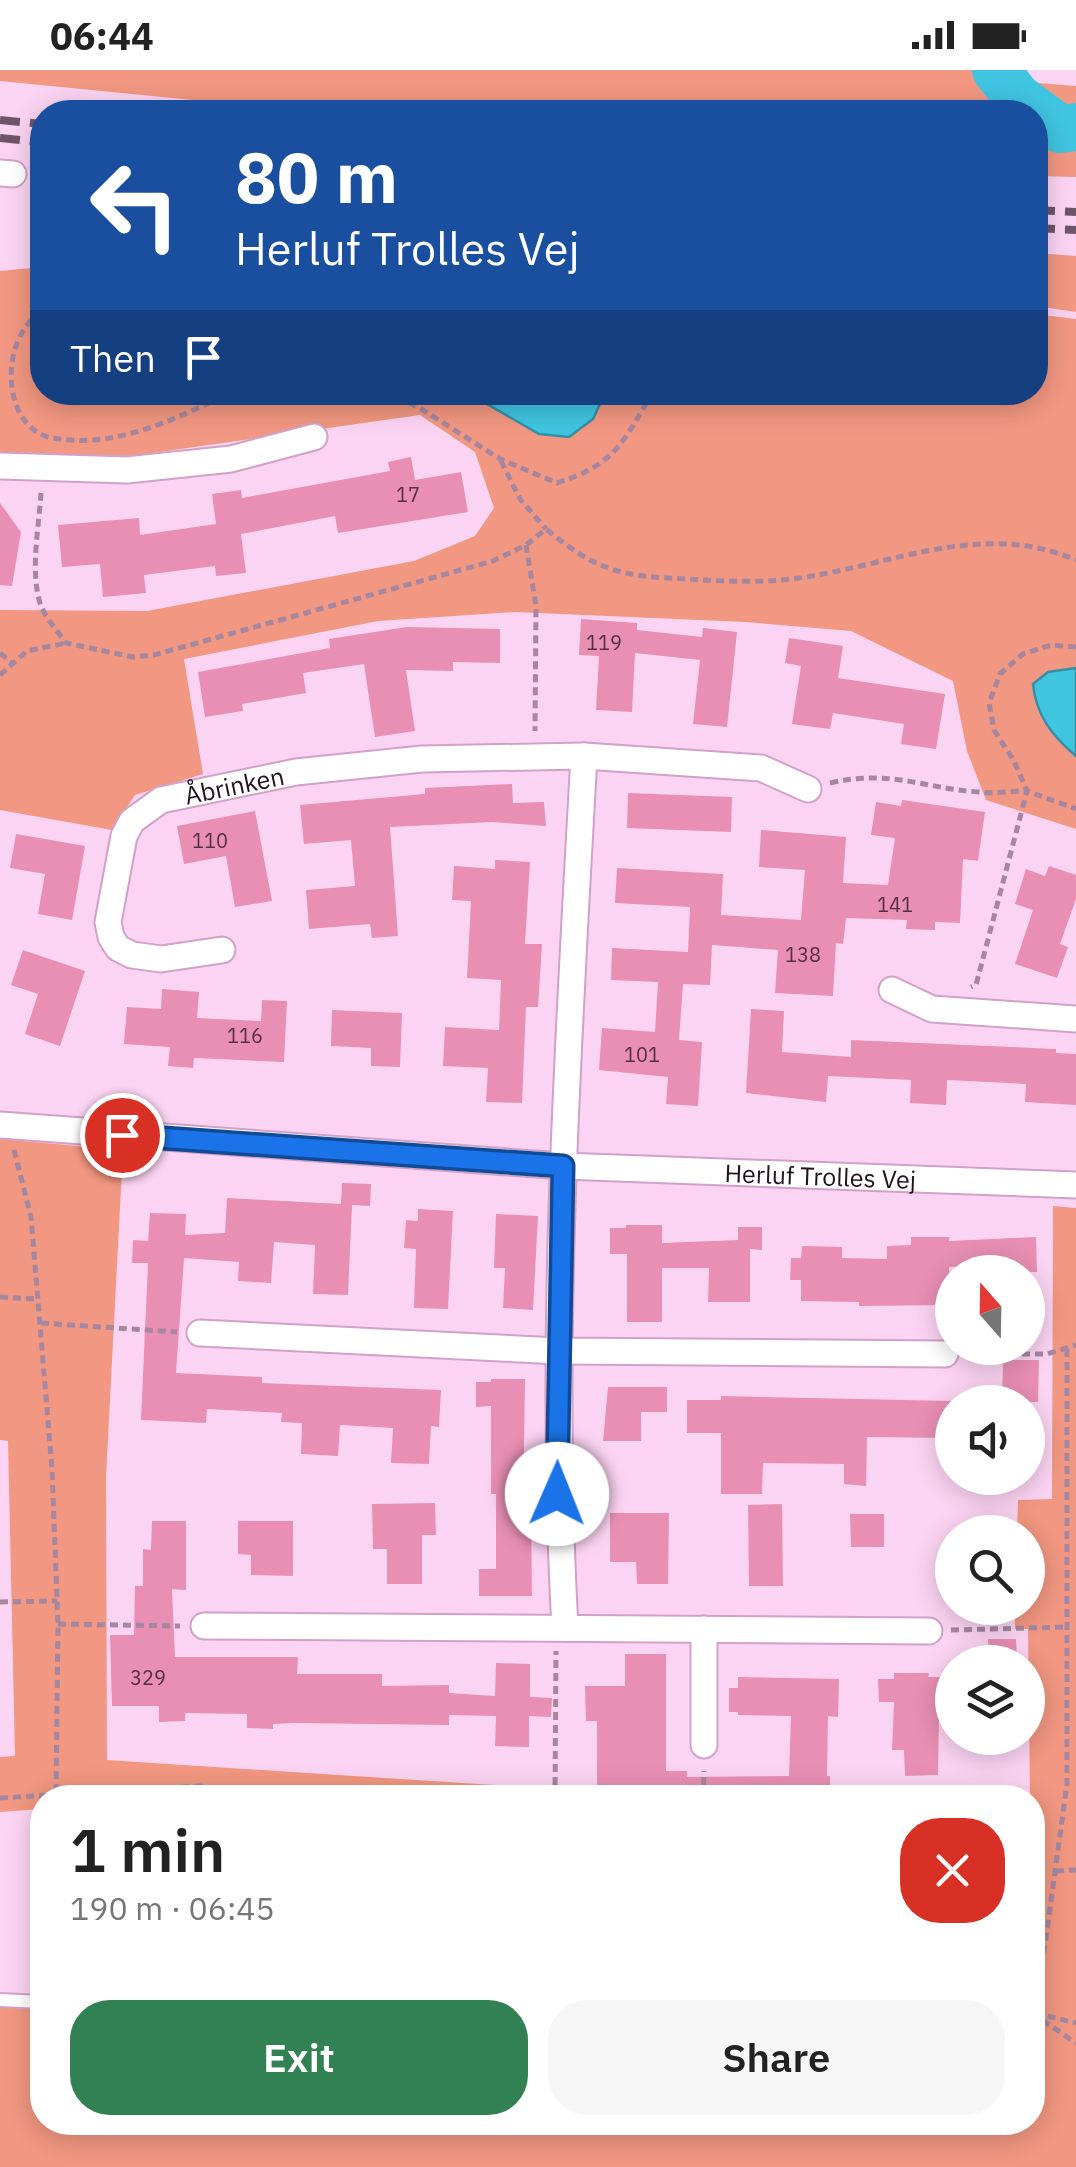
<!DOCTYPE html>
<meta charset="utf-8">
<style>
:root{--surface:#fff;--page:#f6f6f6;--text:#222;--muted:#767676;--accent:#328152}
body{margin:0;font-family:"IBM Plex Sans",sans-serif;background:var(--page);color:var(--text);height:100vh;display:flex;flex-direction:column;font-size:38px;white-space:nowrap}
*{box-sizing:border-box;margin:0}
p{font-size:32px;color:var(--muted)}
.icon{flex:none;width:55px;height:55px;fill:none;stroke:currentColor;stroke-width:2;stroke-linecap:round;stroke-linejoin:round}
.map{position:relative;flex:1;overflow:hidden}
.sheet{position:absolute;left:30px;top:1715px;width:1015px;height:350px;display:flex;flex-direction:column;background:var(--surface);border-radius:40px;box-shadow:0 5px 25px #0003}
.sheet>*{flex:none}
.hud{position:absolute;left:30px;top:30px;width:1018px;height:305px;border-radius:40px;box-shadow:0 5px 25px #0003;background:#1a4fa0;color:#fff;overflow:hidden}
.needle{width:65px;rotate:340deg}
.controls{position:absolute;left:935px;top:1185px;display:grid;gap:20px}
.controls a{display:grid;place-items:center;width:110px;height:110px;border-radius:50%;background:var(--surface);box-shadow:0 5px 25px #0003;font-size:50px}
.pin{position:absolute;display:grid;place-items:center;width:85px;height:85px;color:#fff;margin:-42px;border:5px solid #fff;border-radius:50%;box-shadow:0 2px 10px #0007}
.me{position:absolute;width:110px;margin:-55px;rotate:1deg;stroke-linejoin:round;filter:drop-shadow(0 0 8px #0008)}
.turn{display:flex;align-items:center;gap:35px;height:210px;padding:0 40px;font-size:45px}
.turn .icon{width:130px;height:130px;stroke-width:2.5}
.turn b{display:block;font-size:70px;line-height:85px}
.then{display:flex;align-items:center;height:95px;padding:0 40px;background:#0003;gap:20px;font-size:38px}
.round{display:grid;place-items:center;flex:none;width:105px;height:105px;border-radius:40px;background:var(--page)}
.headline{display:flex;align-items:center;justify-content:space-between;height:170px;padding:0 40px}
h1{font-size:60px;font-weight:600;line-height:75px}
.primary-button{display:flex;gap:20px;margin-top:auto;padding:20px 40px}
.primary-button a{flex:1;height:115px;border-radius:40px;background:var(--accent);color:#fff;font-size:40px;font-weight:600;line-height:115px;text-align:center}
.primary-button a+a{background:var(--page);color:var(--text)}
.status{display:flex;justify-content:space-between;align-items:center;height:70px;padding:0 50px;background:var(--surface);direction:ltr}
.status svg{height:28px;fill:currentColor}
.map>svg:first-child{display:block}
.green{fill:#f29781}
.water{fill:#40c5e0;stroke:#378fa6;stroke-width:2.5}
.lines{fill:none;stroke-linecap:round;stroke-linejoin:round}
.river{stroke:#40c5e0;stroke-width:48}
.building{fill:#e98fb4}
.lane-casing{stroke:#d2a1c7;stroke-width:16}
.street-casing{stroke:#d2a1c7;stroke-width:29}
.path{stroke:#a6879f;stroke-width:5;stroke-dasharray:8 5;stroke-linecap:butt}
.lane{stroke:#fff;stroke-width:12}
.street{stroke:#fff;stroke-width:25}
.rail{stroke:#6f5569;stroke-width:8;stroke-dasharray:20 10;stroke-linecap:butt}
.route-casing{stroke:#114b97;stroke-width:25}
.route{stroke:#1a73e8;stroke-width:18}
.labels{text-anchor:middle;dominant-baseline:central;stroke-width:9;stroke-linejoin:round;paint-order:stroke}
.number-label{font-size:20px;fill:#543044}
.street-label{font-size:25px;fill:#23111f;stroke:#fcd4f3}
</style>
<div class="status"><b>06:44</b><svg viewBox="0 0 49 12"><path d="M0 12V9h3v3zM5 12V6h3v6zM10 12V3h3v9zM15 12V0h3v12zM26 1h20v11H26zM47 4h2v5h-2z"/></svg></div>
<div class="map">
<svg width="1076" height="2097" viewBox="0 0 1076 2097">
<rect width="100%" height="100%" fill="#fcd4f3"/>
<g class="green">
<polygon points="0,0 992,0 1002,10 1076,16 1076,107 1035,106 1035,42 313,42 0,11"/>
<polygon points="1035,183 1076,186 1076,242 1035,236"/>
<polygon points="42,197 42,322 1035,322 1035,244 1076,249 1076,759 986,730 967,681 953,611 851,561 745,552 515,542 378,551 184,589 203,704 135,725 112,760 0,740 0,540 147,541 414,491 475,466 494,438 475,382 420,345 131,386 0,384 0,201"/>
<polygon points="0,1069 123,1080 106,1407 107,1690 555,1719 555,1727 42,1728 42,1739 0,1742 0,1687 15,1686 8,1371 0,1370"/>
<polygon points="1053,1136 1076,1138 1076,2097 0,2097 0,1936 40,1938 42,2052 1032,2052 1032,1728 1030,1727 1028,1559 1015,1559 1015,1538 1028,1538 1028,1462 1017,1462 1018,1430 1052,1429"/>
</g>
<g class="water">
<polygon points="468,323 605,323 593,349 569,367 539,364"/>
<path d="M 1076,598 L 1076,686 C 1052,666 1036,645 1033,614 L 1048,602 Z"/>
</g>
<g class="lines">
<polyline class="river" points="996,0 1017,27 1060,59 1076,57"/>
</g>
<g class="building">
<polygon points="411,387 415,410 461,402 468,442 338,463 335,446 241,464 246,503 216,506 215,496 144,505 146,523 103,527 100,494 62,497 58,455 139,448 140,465 216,454 212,424 241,420 242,428 390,401 388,392"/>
<polygon points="0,433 21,462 12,516 0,515"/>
<polygon points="581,549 637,553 637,560 702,567 703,558 737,562 727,657 693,654 700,590 635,583 632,642 596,640 599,586 579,585"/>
<polygon points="407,557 500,559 500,593 453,592 453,601 406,600 415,661 375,667 364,594 303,603 306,623 242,634 243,641 205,647 198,602 330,578 329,569"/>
<polygon points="789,568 843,576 838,608 945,624 936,679 901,674 904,654 833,643 830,659 792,654 801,596 785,593"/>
<polygon points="512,714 513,733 544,732 546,756 493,752 390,757 398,866 372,868 370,854 309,859 306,820 355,816 351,770 304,774 300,735 425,724 425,718"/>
<polygon points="628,723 732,727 731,762 627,758"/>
<polygon points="902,730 985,742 978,791 963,789 960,853 935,852 935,860 906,859 907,850 846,848 843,874 836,873 833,926 775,923 778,880 712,875 710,915 683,914 679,970 702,972 698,1036 666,1034 668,1007 599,1000 602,958 655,962 658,912 611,910 612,878 688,882 690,837 615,833 617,798 723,804 721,845 801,850 805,800 759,797 761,760 846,767 843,813 888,815 895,768 871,765 876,732 901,736"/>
<polygon points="255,741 272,831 235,837 226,786 184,794 177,756"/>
<polygon points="16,764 85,776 72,850 38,844 45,804 10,798"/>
<polygon points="495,790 530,792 525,874 542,874 538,937 526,937 522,1033 486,1032 488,998 443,996 445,957 499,960 501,910 467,908 471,831 452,830 454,796 495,799"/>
<polygon points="1049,796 1076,805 1076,829 1060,874 1068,877 1057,908 1015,894 1033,840 1015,834 1026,799 1045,806"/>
<polygon points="23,880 85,901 60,976 25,964 38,924 11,915"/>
<polygon points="162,919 199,922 197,948 261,951 262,930 287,931 284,992 194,988 193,998 168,996 170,977 124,974 127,937 161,939"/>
<polygon points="751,939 784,941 782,982 851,987 851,970 1056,979 1056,983 1076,984 1076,1035 1025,1032 1026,1014 947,1010 946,1035 910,1033 911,1010 828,1006 826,1032 746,1023"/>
<polygon points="332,940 402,943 400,997 371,996 371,978 331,976"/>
<polygon points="342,1113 371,1114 370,1136 352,1135 348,1225 313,1224 315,1175 274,1172 271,1213 238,1211 239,1192 184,1188 176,1303 262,1307 262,1313 441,1320 439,1357 431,1356 429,1394 391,1393 393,1358 340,1355 338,1386 301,1384 302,1353 281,1352 282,1343 207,1339 206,1353 141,1350 148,1193 132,1193 133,1170 148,1171 150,1143 186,1144 185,1165 225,1163 227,1128 341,1134"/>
<polygon points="418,1139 453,1141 448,1239 414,1238 416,1179 404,1178 406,1150 418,1151"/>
<polygon points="496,1144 538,1146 533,1240 503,1238 505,1198 494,1198"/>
<polygon points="626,1155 662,1155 662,1173 738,1170 738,1157 762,1157 762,1180 750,1179 750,1232 708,1232 709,1198 662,1198 662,1252 627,1252 627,1184 610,1184 610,1158 626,1158"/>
<polygon points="911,1167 949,1167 949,1171 1036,1167 1037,1202 1001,1202 1001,1195 949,1197 950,1235 859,1236 859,1232 801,1231 801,1210 790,1210 791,1188 801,1188 802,1176 842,1177 842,1188 887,1189 887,1176 911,1175"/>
<polygon points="1003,1290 1039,1290 1038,1332 1002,1332"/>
<polygon points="491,1309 525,1309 523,1439 531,1439 532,1526 479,1526 479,1499 496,1499 496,1424 491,1424 491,1336 476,1337 476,1312 491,1312"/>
<polygon points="608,1317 667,1317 667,1342 641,1342 641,1371 603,1371"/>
<polygon points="721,1326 952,1331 952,1368 867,1367 866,1416 844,1414 844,1394 763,1393 762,1424 721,1424 721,1363 687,1363 687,1330 721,1330"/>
<polygon points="435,1433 436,1465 422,1465 422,1514 387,1514 387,1479 373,1479 372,1434"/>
<polygon points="782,1434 783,1516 749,1516 748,1435"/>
<polygon points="610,1443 669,1443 668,1514 637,1514 636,1492 610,1492"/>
<polygon points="850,1444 884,1444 884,1477 851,1477"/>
<polygon points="152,1451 186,1451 186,1520 172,1519 175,1587 298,1587 297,1604 382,1604 382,1616 449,1615 449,1623 495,1626 496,1593 530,1594 530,1627 552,1628 551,1647 529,1646 529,1677 495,1676 496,1646 449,1645 449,1655 295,1653 273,1654 273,1659 247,1658 247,1644 185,1643 185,1651 159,1652 159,1636 112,1636 110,1565 134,1565 135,1516 143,1516 143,1479 151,1480"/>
<polygon points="238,1451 293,1451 293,1506 251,1505 251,1485 238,1484"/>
<polygon points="988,1569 1016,1569 1017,1592 989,1592"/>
<polygon points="625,1584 666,1584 666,1701 687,1701 687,1707 789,1706 791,1646 738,1645 738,1642 729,1642 729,1618 738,1618 738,1607 839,1609 838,1647 828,1646 827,1706 830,1706 830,1728 597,1728 597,1651 586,1651 585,1616 625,1616"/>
<polygon points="894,1603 929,1603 928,1607 952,1607 952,1648 939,1648 938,1705 905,1706 904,1680 892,1680 894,1632 879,1632 878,1609 894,1609"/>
</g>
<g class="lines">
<defs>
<polyline id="lane" points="0,1930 42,1932"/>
<g id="street">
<polyline points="0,103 13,104"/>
<polyline points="0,396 127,400 231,389 314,367"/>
<path id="s1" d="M 222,880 L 161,889 L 132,885 L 118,878 L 111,867 L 108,852 L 124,766 L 132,751 L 161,730 L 296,702 L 422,689 L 584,686 L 761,698 L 808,719"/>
<polyline points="892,920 932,939 1076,949"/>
<path id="s2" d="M 0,1055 L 563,1096 L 1076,1115"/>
<polyline points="200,1263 559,1281 945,1284"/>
<polyline points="204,1556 929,1561"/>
<path d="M 565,1558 C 549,1268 568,976 584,686"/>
<polyline points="704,1675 704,1559"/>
</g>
</defs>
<use href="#lane" class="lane-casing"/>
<use href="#street" class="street-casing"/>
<g class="path">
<path d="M 42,242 C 0,266 0,353 48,367 C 113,381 175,349 232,322"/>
<path d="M 385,322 L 420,338 L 500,389 L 557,413 C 609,396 620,379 647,332 L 644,322"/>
<polyline points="501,391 520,429 546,459"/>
<path d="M 41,423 C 39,457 30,500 40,533 C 45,548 57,560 66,573 L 133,587 L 154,585 L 493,491 L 526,475 L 546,459 C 597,501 620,506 685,509 C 720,511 756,513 792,509 C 889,497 979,449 1076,490"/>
<polyline points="526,475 536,536 535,661"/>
<polyline points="1076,577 1051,575 1023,584 1000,604 989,633 994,660 1014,691 1027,721 1076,739"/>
<polyline points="0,583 12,593"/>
<polyline points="0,605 27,581 66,573"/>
<path d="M 830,713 C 892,699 921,718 979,722 C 994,724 1011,721 1027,721 L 976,915 L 971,917"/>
<polyline points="14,1080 31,1147 52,1399 58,1554 56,1724"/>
<polyline points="0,1227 37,1229"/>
<polyline points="41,1253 177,1262"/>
<polyline points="970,1284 1047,1284 1076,1275"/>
<polyline points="0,1532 57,1531"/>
<polyline points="58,1554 180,1556"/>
<polyline points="951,1560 1068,1557"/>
<polyline points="0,1728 200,1716 281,1728"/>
<polyline points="555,1728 556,1581"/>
<polyline points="703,1728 704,1701"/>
<polyline points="1056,1801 1076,1800"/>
<polyline points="1032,1934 1045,1875 1067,1714 1067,1278"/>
<polyline points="1032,1943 1076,1973"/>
<polyline points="1035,1943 1076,1953"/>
</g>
<use href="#lane" class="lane"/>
<use href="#street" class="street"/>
<g class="rail">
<polyline points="0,50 42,54"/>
<polyline points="0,68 42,72"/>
<polyline points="1035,140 1076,142"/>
<polyline points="1035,158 1076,160"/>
</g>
</g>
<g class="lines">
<defs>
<polyline id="route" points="122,1065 563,1096 557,1424"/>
</defs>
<use href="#route" class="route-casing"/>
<use href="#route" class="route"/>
</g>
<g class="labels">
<g class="number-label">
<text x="408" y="424">17</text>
<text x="604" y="572">119</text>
<text x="210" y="770">110</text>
<text x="895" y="834">141</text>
<text x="803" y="884">138</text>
<text x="245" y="965">116</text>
<text x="642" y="984">101</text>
<text x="148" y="1607">329</text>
</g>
<g class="street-label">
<text stroke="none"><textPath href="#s1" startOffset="350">Åbrinken</textPath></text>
<text stroke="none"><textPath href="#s2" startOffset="822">Herluf Trolles Vej</textPath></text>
</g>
</g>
</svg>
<div class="controls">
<a><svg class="needle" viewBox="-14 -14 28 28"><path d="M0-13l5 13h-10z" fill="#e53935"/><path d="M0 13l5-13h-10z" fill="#767676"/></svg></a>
<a><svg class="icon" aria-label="sound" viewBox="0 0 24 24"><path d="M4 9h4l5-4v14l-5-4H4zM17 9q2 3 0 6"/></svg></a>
<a><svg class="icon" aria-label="search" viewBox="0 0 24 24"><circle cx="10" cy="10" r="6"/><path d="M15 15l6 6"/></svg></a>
<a><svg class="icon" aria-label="layers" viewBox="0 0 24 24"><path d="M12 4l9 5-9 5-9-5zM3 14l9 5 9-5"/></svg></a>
</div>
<div class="pin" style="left:122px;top:1065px;background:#d93025"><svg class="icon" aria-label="arrive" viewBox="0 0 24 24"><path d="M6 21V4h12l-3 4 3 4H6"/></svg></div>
<svg class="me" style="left:557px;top:1424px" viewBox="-20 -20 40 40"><circle r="19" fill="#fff"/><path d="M0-13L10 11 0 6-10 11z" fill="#1a73e8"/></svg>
<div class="hud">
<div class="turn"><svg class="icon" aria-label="left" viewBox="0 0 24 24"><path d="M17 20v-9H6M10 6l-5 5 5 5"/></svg><div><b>80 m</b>Herluf Trolles Vej</div></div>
<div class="then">Then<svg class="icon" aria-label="arrive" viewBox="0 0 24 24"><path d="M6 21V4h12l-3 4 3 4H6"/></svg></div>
</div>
<section class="sheet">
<div class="headline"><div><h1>1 min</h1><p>190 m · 06:45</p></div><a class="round" style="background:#d93025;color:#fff"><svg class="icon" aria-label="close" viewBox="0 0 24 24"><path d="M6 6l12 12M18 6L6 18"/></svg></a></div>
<div class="primary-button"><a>Exit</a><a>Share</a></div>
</section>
</div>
